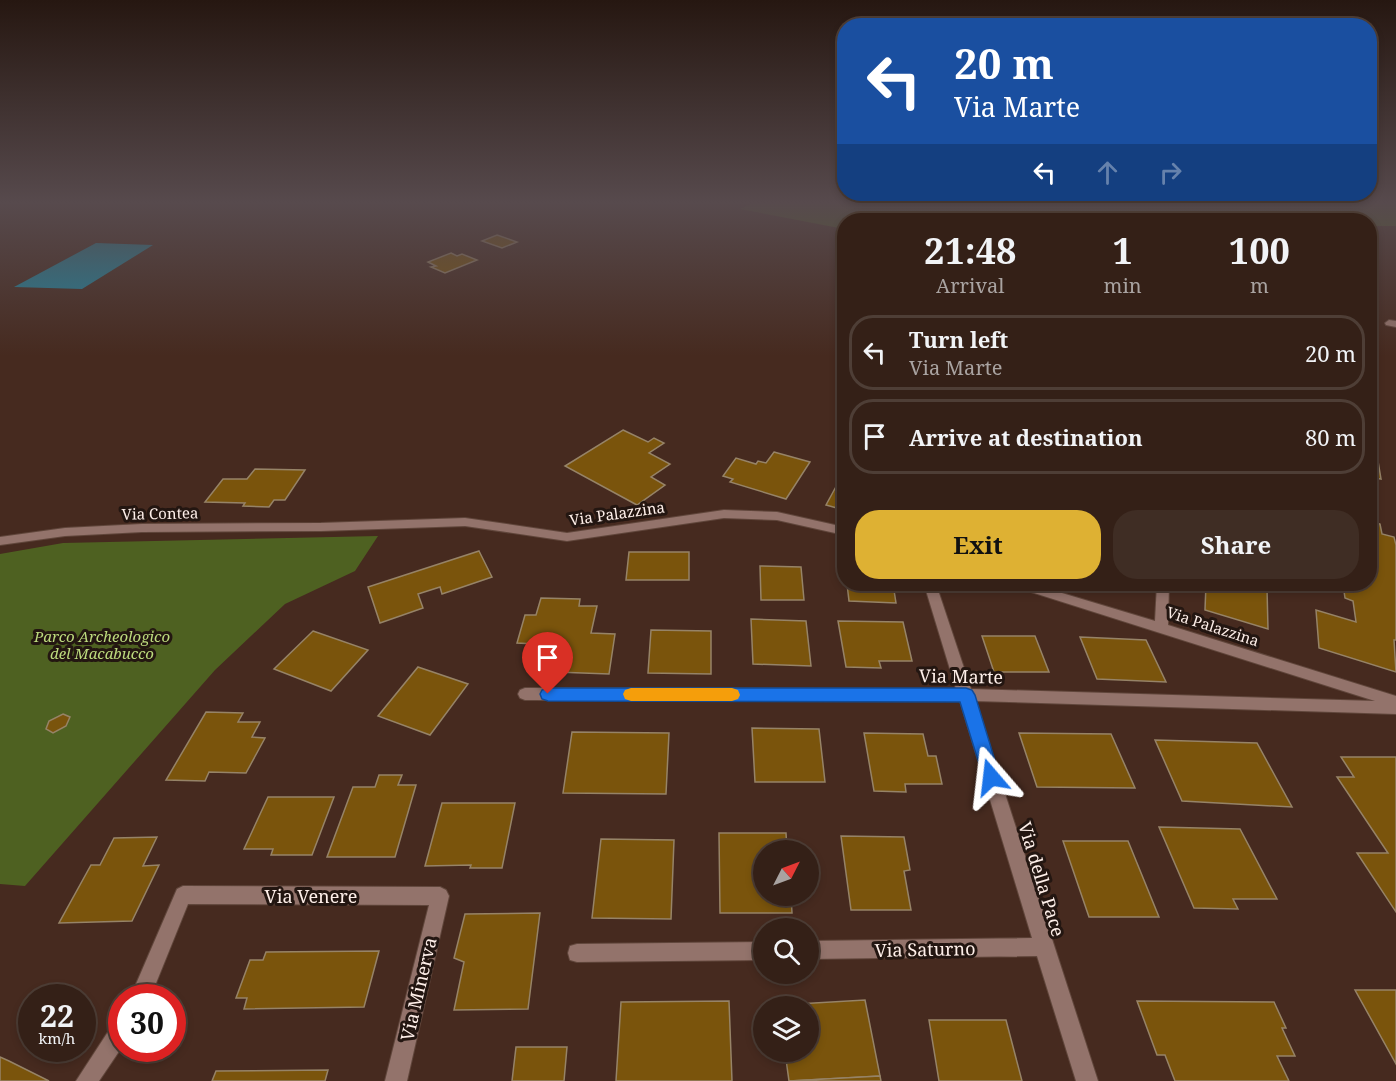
<!DOCTYPE html>
<style>
:root{--surface:#342017;--page:#3f2d24;--text:#f1f3f6;--muted:#a9a3a1;--line:#4e3e36;--accent:#deb133}
body{margin:0;font-family:"Noto Serif",serif;background:var(--page);color:var(--text);height:100vh;display:flex;flex-direction:column;font-size:22px;white-space:nowrap}
*{box-sizing:border-box;margin:0}
p{font-size:20px;color:var(--muted)}
.icon{flex:none;width:33px;height:33px;fill:none;stroke:currentColor;stroke-width:2;stroke-linecap:round;stroke-linejoin:round}
.map{position:relative;flex:1;overflow:hidden}
.panel{position:absolute;left:837px;top:213px;width:540px;height:378px;display:flex;flex-direction:column;background:var(--surface);border-radius:24px;box-shadow:0 3px 9px #0003,0 0 0 2px var(--line)}
.panel>*{flex:none}
.banner{position:absolute;left:837px;top:18px;width:540px;height:183px;border-radius:24px;box-shadow:0 3px 9px #0003,0 0 0 2px var(--line);background:#1a4fa0;color:#fff;overflow:hidden}
.needle{width:39px;rotate:48deg}
.tools{position:absolute;left:753px;top:840px;display:grid;gap:12px}
.tools a{display:grid;place-items:center;width:66px;height:66px;border-radius:50%;background:var(--surface);box-shadow:0 3px 9px #0003,0 0 0 2px var(--line);font-size:30px}
.speed{position:absolute;left:18px;top:984px;display:flex;gap:12px;font-size:30px;font-weight:700;text-align:center}
.speed>*{display:grid;place-content:center;width:78px;height:78px;border-radius:50%;background:var(--surface);box-shadow:0 3px 9px #0003,0 0 0 2px var(--line);line-height:1}
.speed small{font-size:15px;font-weight:400}
.speed .limit{border:9px solid #d22;background:#fff;color:#111}
.pin{position:absolute;display:grid;place-items:center;width:51px;height:51px;color:#fff;margin:-62px -26px;border-radius:50% 50% 50% 0;rotate:-45deg;box-shadow:0 0 6px #0007}
.pin .icon{rotate:45deg}
.me{position:absolute;width:66px;margin:-33px;rotate:343deg;stroke-linejoin:round;filter:drop-shadow(0 0 4px #0008)}
.turn{display:flex;align-items:center;gap:21px;height:126px;padding:0 18px;font-size:27px}
.turn .icon{width:78px;height:78px;stroke-width:2.5}
.turn b{display:block;font-size:42px;line-height:51px}
.lanes{display:flex;align-items:center;height:57px;padding:0 18px;background:#0003;justify-content:center;gap:30px;direction:ltr}
.lanes .off{opacity:.35}
.eta{display:flex;justify-content:space-evenly;align-items:center;height:102px;text-align:center}
.eta b{font-size:36px;font-weight:700;line-height:42px}
.button{display:flex;gap:12px;margin-top:auto;padding:12px 18px}
.button a{flex:1;height:69px;border-radius:24px;background:var(--accent);color:#111;font-size:24px;font-weight:700;line-height:69px;text-align:center}
.button a+a{background:var(--page);color:var(--text)}
ul{padding:0;list-style:none}
li{display:flex;align-items:center;gap:18px;height:75px;margin:0 12px 9px;padding:0 6px;border:3px solid var(--line);border-radius:24px}
li div{flex:1}
li b{display:block;font-size:22px}
li em{font-style:normal}
.map>svg:first-child{display:block}
.green{fill:#4e6121}
.water{fill:#1f849d}
.building{fill:#7a540c;stroke:#968367;stroke-width:1.5}
.lines{fill:none;stroke-linecap:round;stroke-linejoin:round}
.minor-casing{stroke:#60463b;stroke-width:2}
.minor{fill:#93736b;fill-rule:evenodd}
.route{fill:#1a73e8;stroke:#114b97;stroke-width:1.5}
.slow{fill:#f59e0b}
.labels{text-anchor:middle;dominant-baseline:central;stroke-width:6;stroke-linejoin:round;paint-order:stroke}
.street-label{font-size:15px;fill:#feefe9;stroke:#231611}
.park-label{font-size:15px;font-style:italic;fill:#bcda7d;stroke:#231611}
.near-street-label{font-size:18px;fill:#feefe9;stroke:#231611}
</style>
<div class="map">
<svg width="1396" height="1081" viewBox="0 0 1396 1081">
<rect width="100%" height="100%" fill="#462a1f"/>
<g class="green">
<polygon points="750,204 1396,204 1396,226 1370,226 1370,220 844,220 844,229 740,209"/>
<polygon points="378,536 355,571 285,604 215,670 25,886 0,884 0,554 63,543"/>
</g>
<polygon class="water" points="96,243 153,245 82,289 14,287"/>
<g class="building">
<polygon points="497,235 517,242 502,248 482,241"/>
<polygon points="451,253 457,256 462,254 477,260 445,273 431,267 436,266 428,262"/>
<polygon points="623,430 648,442 654,438 664,443 649,453 670,464 651,477 665,485 637,505 565,466"/>
<polygon points="774,452 810,462 786,499 730,482 733,479 723,476 736,458 756,464 758,461 766,463"/>
<polygon points="1370,453 1377,455 1381,479 1370,477"/>
<polygon points="255,469 305,470 285,500 274,500 269,507 243,506 245,503 205,502 223,479 247,479"/>
<polygon points="844,472 844,510 826,505"/>
<polygon points="1370,501 1373,522 1380,524 1382,534 1394,537 1396,545 1396,640 1394,640 1396,672 1319,648 1316,610 1356,622 1353,601 1345,598 1343,584 1370,584"/>
<polygon points="479,551 492,577 442,594 440,587 418,594 423,608 380,623 368,587"/>
<polygon points="629,552 689,552 689,580 626,580"/>
<polygon points="760,566 801,567 804,600 761,600"/>
<polygon points="847,584 895,584 893,584 896,603 849,601"/>
<polygon points="1080,584 1111,584 1110,592"/>
<polygon points="1206,584 1252,584 1267,588 1268,629 1205,610"/>
<polygon points="541,598 580,599 579,606 597,606 591,633 615,634 609,674 529,671 536,644 517,643 525,615 536,615"/>
<polygon points="751,619 806,621 811,666 753,664"/>
<polygon points="838,621 903,622 912,661 879,661 881,668 846,667"/>
<polygon points="651,630 711,631 711,674 648,673"/>
<polygon points="313,631 368,650 331,691 274,669"/>
<polygon points="982,636 1035,636 1049,672 994,672"/>
<polygon points="1080,637 1146,640 1166,682 1097,679"/>
<polygon points="418,667 468,684 430,735 378,716"/>
<polygon points="206,712 243,713 238,722 260,722 252,737 265,738 246,773 209,772 205,781 166,780"/>
<polygon points="63,714 70,717 66,726 53,733 46,729 49,721"/>
<polygon points="752,728 819,729 825,782 755,782"/>
<polygon points="572,732 669,733 666,794 563,793"/>
<polygon points="864,733 923,734 928,756 936,756 942,784 905,784 906,792 874,791"/>
<polygon points="1019,733 1111,734 1135,788 1037,787"/>
<polygon points="1155,740 1257,743 1292,807 1182,801"/>
<polygon points="1341,757 1396,757 1396,912 1357,853 1388,853 1337,777 1354,777"/>
<polygon points="379,775 402,775 398,785 416,785 395,857 327,857 353,787 375,787"/>
<polygon points="268,797 334,797 312,855 271,855 273,849 244,849"/>
<polygon points="442,803 515,803 502,868 470,868 471,865 425,866"/>
<polygon points="1159,827 1240,829 1277,899 1233,899 1238,909 1194,908"/>
<polygon points="719,833 786,833 787,850 764,850 764,896 791,896 792,913 720,913"/>
<polygon points="841,836 904,837 910,870 904,871 911,910 851,910"/>
<polygon points="157,837 143,866 159,865 132,921 59,923 91,865 100,865 114,838"/>
<polygon points="601,839 674,840 671,919 592,918"/>
<polygon points="1063,841 1128,841 1159,917 1089,917"/>
<polygon points="540,913 528,1009 454,1010 464,962 454,958 465,914"/>
<polygon points="379,951 364,1007 244,1009 247,998 236,998 250,960 263,960 266,952"/>
<polygon points="1355,990 1396,990 1396,1064"/>
<polygon points="865,1000 880,1076 789,1081 785,1052 808,1052 808,1006 780,1005"/>
<polygon points="729,1001 732,1081 616,1081 621,1002"/>
<polygon points="1137,1001 1274,1002 1286,1028 1282,1028 1295,1056 1277,1056 1289,1081 1175,1081 1165,1055 1157,1055"/>
<polygon points="929,1020 1006,1020 1022,1081 939,1081"/>
<polygon points="516,1047 567,1047 564,1081 512,1081"/>
<polygon points="0,1057 9,1061 49,1081 0,1081"/>
<polygon points="328,1070 325,1081 212,1081 216,1071"/>
<polygon points="880,1076 881,1081 789,1081"/>
</g>
<g class="lines">
<defs>
<g id="minor">
<polygon points="1389,320 1396,321 1396,327 1386,325 1385,323"/>
<polygon points="724,510 777,512 844,527 844,535 777,520 724,518 567,541 465,526 321,531 142,532 65,536 0,545 0,537 65,528 142,524 321,523 465,518 567,533"/>
<polygon points="924,584 936,584 971,689 1375,701 1015,587 1013,584 1032,584 1155,621 1157,584 1169,584 1168,625 1396,696 1396,714 975,701 1098,1081 1076,1081 1037,956 808,959 808,941 1032,938 960,701 525,700 520,698 518,694 520,690 525,688 956,689"/>
<polygon points="183,886 440,887 446,890 449,896 407,1081 385,1081 429,905 188,904 150,998 130,998 177,889"/>
<polygon points="764,942 764,960 577,962 570,960 568,953 570,946 577,944"/>
<polygon points="122,1018 122,1047 99,1081 76,1081 115,1021"/>
</g>
</defs>
<use href="#minor" class="minor-casing"/>
<use href="#minor" class="minor"/>
</g>
<linearGradient id="sky" x2="0" y2="1"><stop stop-color="#261711"/><stop offset="0.57" stop-color="#574a4d"/><stop offset="1" stop-color="#574a4d" stop-opacity="0"/></linearGradient>
<rect width="1396" height="356" fill="url(#sky)"/>
<polygon class="route" points="548,688 966,688 972,690 975,695 1000,777 998,783 991,786 985,783 960,702 548,701 542,699 540,694 542,690"/>
<polygon class="slow" points="631,688 732,688 738,690 740,695 738,699 732,701 631,701 625,699 623,694 625,690"/>
<g class="labels">
<g class="street-label">
<text transform="translate(160 513) rotate(-1)">Via Contea</text>
<text transform="translate(617 513) rotate(-8)">Via Palazzina</text>
<text transform="translate(1213 626) rotate(18)">Via Palazzina</text>
</g>
<g class="park-label">
<text x="102" y="636">Parco Archeologico<tspan x="102" dy="17">del Macabucco</tspan></text>
</g>
<g class="near-street-label">
<text transform="translate(961 676) rotate(1)">Via Marte</text>
<text transform="translate(1042 879) rotate(73)">Via della Pace</text>
<text x="311" y="896">Via Venere</text>
<text transform="translate(925 949) rotate(-1)">Via Saturno</text>
<text transform="translate(418 989) rotate(-77)">Via Minerva</text>
</g>
</g>
</svg>
<div class="tools">
<a><svg class="needle" viewBox="-14 -14 28 28"><path d="M0-13l5 13h-10z" fill="#e53935"/><path d="M0 13l5-13h-10z" fill="#a9a3a1"/></svg></a>
<a><svg class="icon" aria-label="search" viewBox="0 0 24 24"><circle cx="10" cy="10" r="6"/><path d="M15 15l6 6"/></svg></a>
<a><svg class="icon" aria-label="layers" viewBox="0 0 24 24"><path d="M12 4l9 5-9 5-9-5zM3 14l9 5 9-5"/></svg></a>
</div>
<div class="speed"><div>22<small>km/h</small></div><div class="limit">30</div></div>
<div class="pin" style="left:548px;top:694px;background:#d93025"><svg class="icon" aria-label="arrive" viewBox="0 0 24 24"><path d="M6 21V4h12l-3 4 3 4H6"/></svg></div>
<svg class="me" style="left:991px;top:777px" viewBox="-20 -20 40 40"><path d="M0-17L14 15 0 8-14 15z" fill="#1a73e8" stroke="#fff" stroke-width="4"/></svg>
<div class="banner">
<div class="turn"><svg class="icon" aria-label="left" viewBox="0 0 24 24"><path d="M17 20v-9H6M10 6l-5 5 5 5"/></svg><div><b>20 m</b>Via Marte</div></div>
<div class="lanes"><svg class="icon" aria-label="left" viewBox="0 0 24 24"><path d="M17 20v-9H6M10 6l-5 5 5 5"/></svg><svg class="icon off" aria-label="ahead" viewBox="0 0 24 24"><path d="M12 20V5M6 11l6-6 6 6"/></svg><svg class="icon off" aria-label="right" viewBox="0 0 24 24"><path d="M7 20v-9h11M14 6l5 5-5 5"/></svg></div>
</div>
<section class="panel">
<div class="eta">
<div><b>21:48</b><p>Arrival</p></div>
<div><b>1</b><p>min</p></div>
<div><b>100</b><p>m</p></div>
</div>
<ul>
<li><svg class="icon" aria-label="left" viewBox="0 0 24 24"><path d="M17 20v-9H6M10 6l-5 5 5 5"/></svg><div><b>Turn left</b><p>Via Marte</p></div><em>20 m</em></li>
<li><svg class="icon" aria-label="arrive" viewBox="0 0 24 24"><path d="M6 21V4h12l-3 4 3 4H6"/></svg><div><b>Arrive at destination</b></div><em>80 m</em></li>
</ul>
<div class="button"><a>Exit</a><a>Share</a></div>
</section>
</div>
